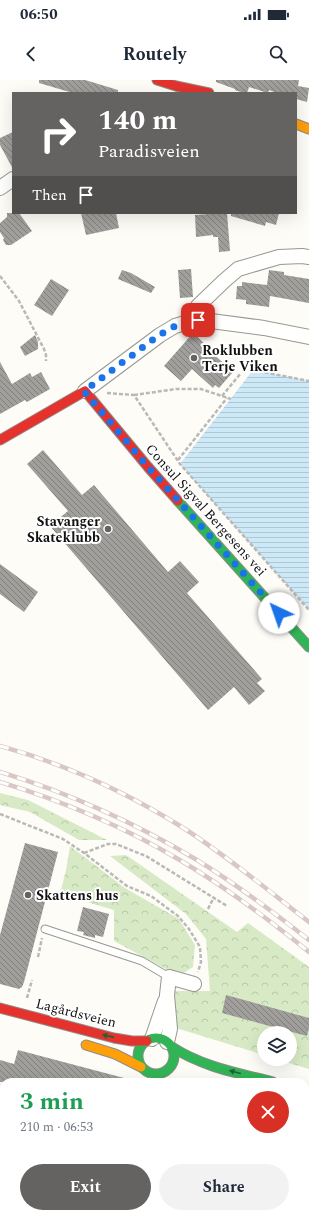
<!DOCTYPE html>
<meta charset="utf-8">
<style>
:root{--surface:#fff;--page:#f2f2f3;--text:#1f2937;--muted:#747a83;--accent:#646362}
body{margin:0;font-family:Spectral,serif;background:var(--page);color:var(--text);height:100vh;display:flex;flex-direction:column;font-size:15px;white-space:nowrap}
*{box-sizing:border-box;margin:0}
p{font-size:13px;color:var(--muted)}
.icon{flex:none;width:22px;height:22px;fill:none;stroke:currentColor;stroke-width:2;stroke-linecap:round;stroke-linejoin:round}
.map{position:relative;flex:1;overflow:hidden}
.details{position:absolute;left:0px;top:998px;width:309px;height:140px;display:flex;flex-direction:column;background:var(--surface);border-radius:12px 12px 0 0;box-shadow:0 4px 16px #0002}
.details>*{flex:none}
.top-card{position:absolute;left:12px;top:12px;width:285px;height:122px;border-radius:0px;box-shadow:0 4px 16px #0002;background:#646362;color:#fff;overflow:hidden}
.tools{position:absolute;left:257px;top:946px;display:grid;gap:8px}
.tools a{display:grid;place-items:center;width:40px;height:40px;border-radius:50%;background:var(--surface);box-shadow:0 4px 16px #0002;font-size:20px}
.pin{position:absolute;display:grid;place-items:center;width:34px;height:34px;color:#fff;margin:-17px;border-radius:8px;box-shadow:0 2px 6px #0006}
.me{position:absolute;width:44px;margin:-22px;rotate:318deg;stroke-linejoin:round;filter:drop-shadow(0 0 3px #0008)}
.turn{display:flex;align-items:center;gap:14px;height:84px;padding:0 20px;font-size:18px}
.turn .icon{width:52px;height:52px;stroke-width:2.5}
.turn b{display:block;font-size:28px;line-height:34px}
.then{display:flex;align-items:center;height:38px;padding:0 20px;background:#0003;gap:8px;font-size:15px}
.round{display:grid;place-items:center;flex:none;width:42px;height:42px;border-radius:21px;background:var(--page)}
.headline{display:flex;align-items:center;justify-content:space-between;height:68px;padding:0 20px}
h1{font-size:24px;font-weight:700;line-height:30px;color:#1e9e55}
.action{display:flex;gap:8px;margin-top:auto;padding:8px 20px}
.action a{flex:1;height:46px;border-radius:24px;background:var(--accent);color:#fff;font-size:16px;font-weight:700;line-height:46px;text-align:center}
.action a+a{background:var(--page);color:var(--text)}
.status{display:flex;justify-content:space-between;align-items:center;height:28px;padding:0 20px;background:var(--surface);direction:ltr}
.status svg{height:11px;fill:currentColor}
header{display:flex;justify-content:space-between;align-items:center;height:52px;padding:0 20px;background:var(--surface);font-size:18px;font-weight:700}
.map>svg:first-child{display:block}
.forest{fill:url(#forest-crowns)}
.water{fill:url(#water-rules)}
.building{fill:url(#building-back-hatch)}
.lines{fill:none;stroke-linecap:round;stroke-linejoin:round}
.lane-casing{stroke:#979795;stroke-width:9}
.street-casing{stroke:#979795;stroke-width:16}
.fast-casing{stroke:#8e8d8b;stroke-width:11}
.slow-casing{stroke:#8e8d8b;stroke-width:11}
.jam-casing{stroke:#8e8d8b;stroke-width:11}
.path{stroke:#b9b9b8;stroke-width:2.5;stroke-dasharray:4 2;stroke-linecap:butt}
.lane{stroke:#fffffe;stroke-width:7}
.street{stroke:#fffffe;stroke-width:14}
.fast{stroke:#30b455;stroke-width:9}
.slow{stroke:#ff9f0a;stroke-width:9}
.jam{stroke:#e5322d;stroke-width:9}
.rail-casing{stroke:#d9c6c7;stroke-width:4.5}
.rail{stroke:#fff;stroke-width:3;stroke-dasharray:9;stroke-linecap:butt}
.oneway{fill:#206233}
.route{stroke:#1a73e8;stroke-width:7;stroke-dasharray:0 12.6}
.poi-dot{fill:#646362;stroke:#fff;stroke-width:1.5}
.labels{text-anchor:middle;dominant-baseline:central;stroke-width:4;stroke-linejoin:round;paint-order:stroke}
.poi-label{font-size:14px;font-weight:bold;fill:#111;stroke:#fff;text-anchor:start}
.street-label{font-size:14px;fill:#111;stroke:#fff}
</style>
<div class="status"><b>06:50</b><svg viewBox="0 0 49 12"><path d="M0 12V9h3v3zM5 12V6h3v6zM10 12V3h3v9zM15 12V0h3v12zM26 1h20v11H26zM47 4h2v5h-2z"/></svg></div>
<header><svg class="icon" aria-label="back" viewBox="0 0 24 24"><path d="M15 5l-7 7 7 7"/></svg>Routely<svg class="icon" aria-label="search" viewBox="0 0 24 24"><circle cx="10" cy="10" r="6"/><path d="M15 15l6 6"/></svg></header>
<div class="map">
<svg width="309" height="1138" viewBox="0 0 309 1138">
<defs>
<pattern id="forest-crowns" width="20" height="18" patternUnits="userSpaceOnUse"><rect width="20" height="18" fill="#d8eac5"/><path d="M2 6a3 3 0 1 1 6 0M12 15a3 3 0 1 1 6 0" fill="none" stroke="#b8c8a8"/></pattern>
<pattern id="water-rules" width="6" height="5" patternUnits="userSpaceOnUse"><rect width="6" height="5" fill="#cde8f7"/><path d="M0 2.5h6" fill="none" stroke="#afc6d3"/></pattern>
<pattern id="building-back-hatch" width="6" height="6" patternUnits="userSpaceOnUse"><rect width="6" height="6" fill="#a19f9c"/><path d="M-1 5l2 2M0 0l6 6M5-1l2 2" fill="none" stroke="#82807e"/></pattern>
</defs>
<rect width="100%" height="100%" fill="#fdfcf7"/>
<g class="forest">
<polygon points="0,713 28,720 107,760 79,760 30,732 0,725"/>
<polygon points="70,766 125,808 179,839 195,865 193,887 179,896 114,861 114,830 60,814 66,790"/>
<polygon points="126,775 237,852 248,843 309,887 309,989 276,979 290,979 290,953 264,953 264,975 176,948 174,911 210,911 206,859 186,834 110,776"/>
</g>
<polygon class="water" points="253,290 309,301 309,530 180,384"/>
<g class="building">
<polygon points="39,0 85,0 118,10 118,13 73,13 39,3"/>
<polygon points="216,0 299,0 298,6 309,8 307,22 296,19 296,13 277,13 269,10 268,13 249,7 247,13 244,13 235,10 235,9 216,2"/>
<polygon points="13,52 13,89 0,65 0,58"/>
<polygon points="7,133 19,133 32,151 11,165 6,165 3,160 4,158 0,152 0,143 7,137"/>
<polygon points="81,133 116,133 119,148 86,155"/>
<polygon points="221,133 227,133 230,171 219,172 218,157 213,157 213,155 196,157 195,135"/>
<polygon points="231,133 279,133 276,145 266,142 265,146 231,136"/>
<polygon points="191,189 193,217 180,218 178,190"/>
<polygon points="122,190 131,193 155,207 151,213 118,199"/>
<polygon points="269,190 284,192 284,195 309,199 309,223 270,216 269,227 246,224 246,220 236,219 237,206 242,206 242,202 267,205"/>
<polygon points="51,199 69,210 52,236 34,225"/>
<polygon points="193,253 210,269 209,270 233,292 219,308 215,305 213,308 192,289 181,301 164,286"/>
<polygon points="35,255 38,262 38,269 25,276 20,267"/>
<polygon points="0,282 12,304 30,293 32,297 41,292 50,309 27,322 25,320 0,334"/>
<polygon points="43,370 82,415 94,405 168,492 180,481 199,502 187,513 262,599 257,603 265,611 249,625 234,607 208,630 50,446 68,431 27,384"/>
<polygon points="0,484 38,512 24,532 0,514"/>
<polygon points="25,763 58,772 24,902 22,907 19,909 0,904 0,855"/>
<polygon points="83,827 109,834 103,857 95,855 95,858 83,855 84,852 77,851"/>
<polygon points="226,915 309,938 309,948 307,956 222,933"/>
<polygon points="18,970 124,998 124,1002 0,1002 0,980 14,984"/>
</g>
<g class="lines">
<defs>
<g id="lane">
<polyline points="45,849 142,881 169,897"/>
<polyline points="151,1002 154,994"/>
<polyline points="0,1079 4,1079"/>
</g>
<g id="street">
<polyline points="0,108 13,99"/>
<polyline points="192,241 198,226 224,201 238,189 279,177 302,176 309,177"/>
<polyline points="85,311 160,255 175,246 192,241 211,241 264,248 309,257"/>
<polyline points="152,959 165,921"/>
<polyline points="167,962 170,949 167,915 169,897 194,904"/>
<polyline points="169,1134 181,1138"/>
</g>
<g id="fast">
<polyline points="178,421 309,567"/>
<circle cx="156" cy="976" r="18"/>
<path d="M 172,967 C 203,987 238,993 273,1002"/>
</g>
<g id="slow">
<polyline points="296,44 309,49"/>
<polyline points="86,965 115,974 141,987"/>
</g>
<g id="jam">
<polyline points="157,0 176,6 209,13"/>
<polyline points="0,360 85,311 148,387 178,421"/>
<polyline points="0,928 114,958 132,961 147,961"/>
<polyline points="305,1024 309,1025"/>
</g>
</defs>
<use href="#lane" class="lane-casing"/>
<use href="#street" class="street-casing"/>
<use href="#fast" class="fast-casing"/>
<use href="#slow" class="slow-casing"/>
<use href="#jam" class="jam-casing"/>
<g class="path">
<polyline points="0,196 19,221 44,269 46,275 46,281"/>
<polyline points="253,290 309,301"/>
<polyline points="107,313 134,315 180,384 309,530"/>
<polyline points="134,315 176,309 201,309 231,319"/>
<polyline points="222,316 241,293"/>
<polyline points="178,380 227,318"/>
<polyline points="0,734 63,759 84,773 127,806 151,816 178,836 189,849 200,867 201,882 198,892"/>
<polyline points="84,773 108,764 116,764 146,776 227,826"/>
<polyline points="208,829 214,817"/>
<polyline points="38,877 42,858"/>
<polyline points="27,918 32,900"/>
<polyline points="48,1134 59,1138"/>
</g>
<use href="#lane" class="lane"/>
<use href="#street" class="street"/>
<use href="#fast" class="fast"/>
<use href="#slow" class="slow"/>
<use href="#jam" class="jam"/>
<defs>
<g id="rail">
<path d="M 0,666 C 65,684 128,713 185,749 C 228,777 268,810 309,842"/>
<path d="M 0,692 C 69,713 135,743 197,780 C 236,804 273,832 309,860"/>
<path d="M 0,702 C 62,721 122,746 178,779 C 224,806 267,838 309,872"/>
</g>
</defs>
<use href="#rail" class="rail-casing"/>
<use href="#rail" class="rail"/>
</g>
<defs><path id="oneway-solid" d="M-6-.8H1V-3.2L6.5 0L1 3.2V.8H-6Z"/></defs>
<g class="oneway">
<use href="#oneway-solid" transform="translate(108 956) rotate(-167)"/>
<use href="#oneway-solid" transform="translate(235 992) rotate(-165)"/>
</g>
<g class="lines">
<path class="route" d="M 198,240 C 173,242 154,259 134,274 C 117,286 101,299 84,311 L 148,387 L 279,533"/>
</g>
<g class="poi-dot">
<circle cx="194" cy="278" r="4"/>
<circle cx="108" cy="449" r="4"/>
<circle cx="28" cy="815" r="4"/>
</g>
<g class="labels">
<g class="poi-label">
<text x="202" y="270">Roklubben<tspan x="202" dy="16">Terje Viken</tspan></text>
<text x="100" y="441" text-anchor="end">Stavanger<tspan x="100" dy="16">Skateklubb</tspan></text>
<text x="36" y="815">Skattens hus</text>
</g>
<g class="street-label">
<text transform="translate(206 430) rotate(48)">Consul Sigval Bergesens vei</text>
<text transform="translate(76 933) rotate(14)">Lagårdsveien</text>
</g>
</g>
</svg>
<div class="tools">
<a><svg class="icon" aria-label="layers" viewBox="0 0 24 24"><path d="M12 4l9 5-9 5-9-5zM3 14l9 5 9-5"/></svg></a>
</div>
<div class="pin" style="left:198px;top:240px;background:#d93025"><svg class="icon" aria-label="arrive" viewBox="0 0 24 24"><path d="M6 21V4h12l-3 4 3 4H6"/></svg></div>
<svg class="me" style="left:279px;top:533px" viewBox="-20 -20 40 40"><circle r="19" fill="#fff"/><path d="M0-13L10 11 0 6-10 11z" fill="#1a73e8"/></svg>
<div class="top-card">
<div class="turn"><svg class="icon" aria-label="right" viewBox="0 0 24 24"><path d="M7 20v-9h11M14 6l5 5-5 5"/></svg><div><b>140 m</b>Paradisveien</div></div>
<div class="then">Then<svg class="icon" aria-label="arrive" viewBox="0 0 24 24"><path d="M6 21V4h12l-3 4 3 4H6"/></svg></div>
</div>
<section class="details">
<div class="headline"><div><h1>3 min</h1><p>210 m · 06:53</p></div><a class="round" style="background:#d93025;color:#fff"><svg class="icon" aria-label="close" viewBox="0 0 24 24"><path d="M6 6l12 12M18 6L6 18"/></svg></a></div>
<div class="action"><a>Exit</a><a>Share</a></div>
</section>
</div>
